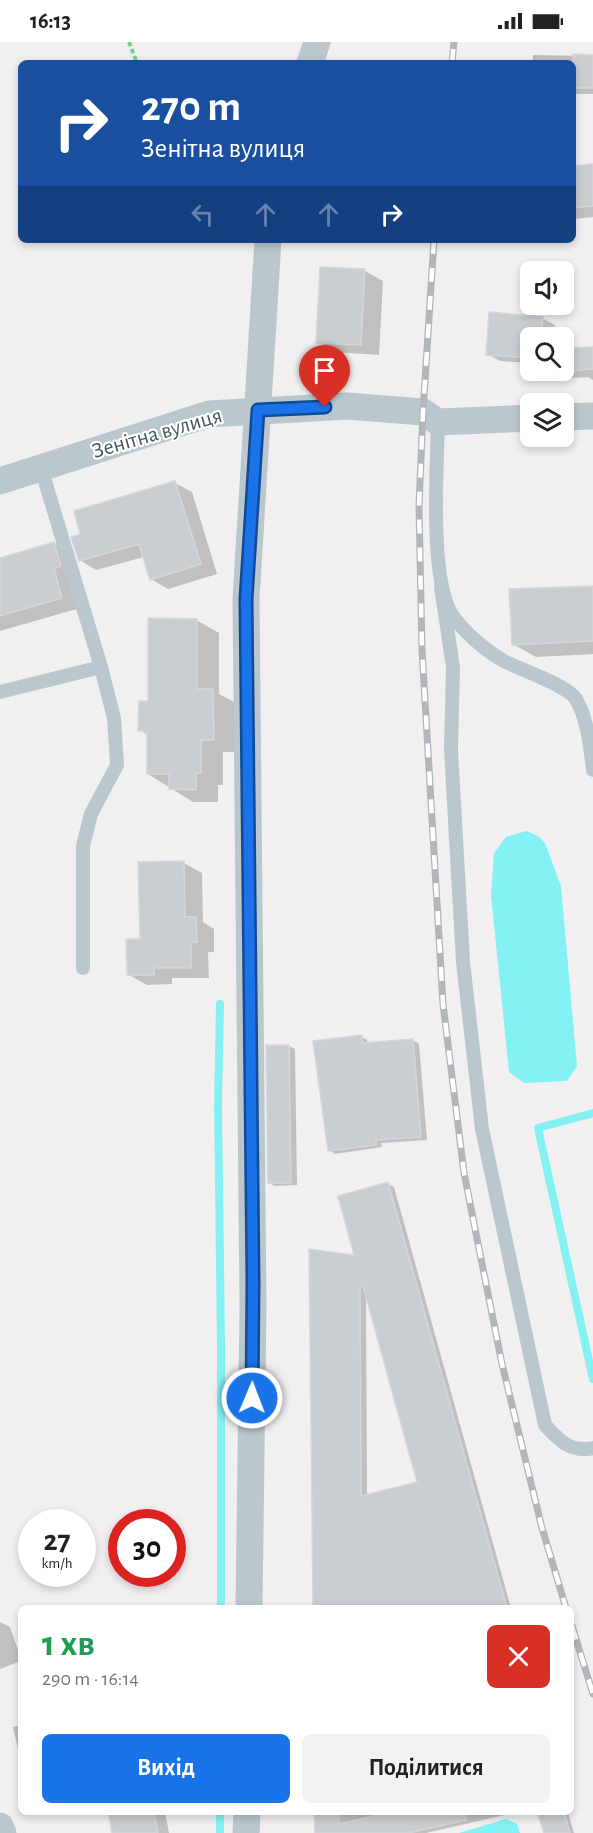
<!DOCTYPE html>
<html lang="uk">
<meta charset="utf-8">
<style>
:root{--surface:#fff;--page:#f2f2f2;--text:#222;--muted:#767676;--accent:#1a73e8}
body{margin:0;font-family:"Alegreya Sans",sans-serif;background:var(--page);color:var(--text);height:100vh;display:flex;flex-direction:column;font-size:22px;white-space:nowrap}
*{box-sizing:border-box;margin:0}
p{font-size:20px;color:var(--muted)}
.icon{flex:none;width:33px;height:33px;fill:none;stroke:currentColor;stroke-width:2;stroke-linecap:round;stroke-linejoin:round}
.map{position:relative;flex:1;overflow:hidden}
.drawer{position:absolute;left:18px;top:1563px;width:556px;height:210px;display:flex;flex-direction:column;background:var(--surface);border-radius:9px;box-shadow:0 3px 9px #0003}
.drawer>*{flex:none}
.hud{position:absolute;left:18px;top:18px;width:558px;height:183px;border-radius:9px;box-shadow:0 3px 9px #0003;background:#1a4fa0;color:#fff;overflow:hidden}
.buttons{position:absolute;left:520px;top:219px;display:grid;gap:12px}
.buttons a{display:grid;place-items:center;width:54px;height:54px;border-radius:9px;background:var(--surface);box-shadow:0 3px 9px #0003;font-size:30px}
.speed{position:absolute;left:18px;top:1467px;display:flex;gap:12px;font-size:30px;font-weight:700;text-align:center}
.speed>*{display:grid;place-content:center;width:78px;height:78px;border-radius:50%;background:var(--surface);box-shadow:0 3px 9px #0003;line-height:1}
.speed small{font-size:15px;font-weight:400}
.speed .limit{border:9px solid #d22;background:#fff;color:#111}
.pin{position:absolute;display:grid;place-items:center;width:51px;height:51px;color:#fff;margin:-62px -26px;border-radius:50% 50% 50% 0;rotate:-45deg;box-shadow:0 0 6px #0007}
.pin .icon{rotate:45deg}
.me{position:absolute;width:66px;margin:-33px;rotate:1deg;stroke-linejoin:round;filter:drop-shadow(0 0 4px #0008)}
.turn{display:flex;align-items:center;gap:21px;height:126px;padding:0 24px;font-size:27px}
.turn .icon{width:78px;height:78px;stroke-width:2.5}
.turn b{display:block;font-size:42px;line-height:51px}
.lanes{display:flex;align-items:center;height:57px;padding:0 24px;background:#0003;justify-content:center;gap:30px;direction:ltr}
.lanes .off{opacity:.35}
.round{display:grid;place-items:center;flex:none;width:63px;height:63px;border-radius:9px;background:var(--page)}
.head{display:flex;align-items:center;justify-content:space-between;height:102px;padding:0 24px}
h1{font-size:36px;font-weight:700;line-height:45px;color:#1e9e55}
.action{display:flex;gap:12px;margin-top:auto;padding:12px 24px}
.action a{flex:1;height:69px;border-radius:9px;background:var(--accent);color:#fff;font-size:24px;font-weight:700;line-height:69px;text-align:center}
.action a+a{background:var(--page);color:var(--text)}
.status{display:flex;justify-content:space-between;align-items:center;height:42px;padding:0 30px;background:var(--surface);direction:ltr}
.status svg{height:16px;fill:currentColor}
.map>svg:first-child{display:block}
.water{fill:#84f1f4}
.shadow{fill:#0003;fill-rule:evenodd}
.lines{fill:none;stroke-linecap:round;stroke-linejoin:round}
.stream{stroke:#84f1f4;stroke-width:8}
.building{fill:#c9ced3;stroke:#d3d7dc;stroke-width:1.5;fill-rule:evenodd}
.path{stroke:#6fd490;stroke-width:4;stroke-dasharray:4.5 3;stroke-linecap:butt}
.service{stroke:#bac8ce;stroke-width:14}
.minor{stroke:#bac8ce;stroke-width:27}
.rail-casing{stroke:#b1b6bb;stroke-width:7}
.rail{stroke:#fff;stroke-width:4.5;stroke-dasharray:14;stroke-linecap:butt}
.route-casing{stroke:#114b97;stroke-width:15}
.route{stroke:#1a73e8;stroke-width:10}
.labels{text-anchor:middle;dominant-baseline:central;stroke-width:4.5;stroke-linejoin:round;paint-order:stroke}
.street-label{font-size:22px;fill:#46585f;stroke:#fff}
</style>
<div class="status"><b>16:13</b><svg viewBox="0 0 49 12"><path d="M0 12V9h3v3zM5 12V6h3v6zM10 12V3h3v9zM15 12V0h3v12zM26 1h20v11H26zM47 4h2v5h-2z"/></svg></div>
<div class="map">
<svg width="593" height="1791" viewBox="0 0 593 1791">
<rect width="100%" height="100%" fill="#f2eff0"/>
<g class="water">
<polygon points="526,789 538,794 545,801 561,844 577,1024 567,1039 524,1041 509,1030 491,853 494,811 506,795"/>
<polygon points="506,1777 517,1782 520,1791 459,1791"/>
</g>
<g class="shadow">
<polygon points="533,13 593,14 593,52 573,52 573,21 533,21"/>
<polygon points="593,124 593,175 573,177 573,126"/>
<polygon points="322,227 365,229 383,239 379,313 336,310 318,300"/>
<polygon points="542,276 555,283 554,296 531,296 531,321 500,319 487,312"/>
<polygon points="593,306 593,338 588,335 570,336 557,329 564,328 564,307"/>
<polygon points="175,441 192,450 217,532 168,547 151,537 144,515 96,528 80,518"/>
<polygon points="54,501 72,512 80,566 0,589 0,517"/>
<polygon points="593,545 593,612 536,615 513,602"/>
<polygon points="196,578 219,591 219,652 236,661 236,710 223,710 223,743 218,743 218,760 193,760 148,732 148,693 140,688 149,660"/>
<polygon points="184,821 202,831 203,880 214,887 214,910 208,910 209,936 172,936 172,942 147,943 129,933 141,898"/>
<polygon points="361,994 367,998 368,1002 413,998 419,1002 427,1098 381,1101 382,1105 335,1112 329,1108"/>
<polygon points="289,1004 295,1007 297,1143 275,1144 269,1141"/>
<path d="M 388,1142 L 394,1145 L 511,1566 L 315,1566 L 356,1215 ZM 366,1253 L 419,1441 L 367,1454 Z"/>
<polygon points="0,1580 10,1585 21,1617 21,1619 0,1627"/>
<polygon points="21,1683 21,1720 13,1685"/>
<polygon points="110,1770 165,1770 169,1791 114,1791"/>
<polygon points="317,1770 518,1770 426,1791 317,1791"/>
<polygon points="538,1770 568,1770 574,1791 545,1791"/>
</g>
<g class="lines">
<g class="stream">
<polyline points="220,962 218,1063 221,1300 221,1566"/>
<polyline points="593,1071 538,1086 593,1337"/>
<polyline points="220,1791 220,1770"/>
</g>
</g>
<g class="building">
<polygon points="573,12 593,13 593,46 573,46"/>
<polygon points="593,122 593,164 573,166 573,124"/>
<polygon points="320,225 365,227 361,303 316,301"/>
<polygon points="489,270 543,275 541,296 531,296 531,316 486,313"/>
<polygon points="593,305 593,327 556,330 564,328 564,306"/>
<polygon points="175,439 201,522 150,538 139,502 79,519 71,495 80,492 74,469"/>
<polygon points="54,500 61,524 54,526 62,556 0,574 0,516"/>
<polygon points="593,544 593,599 512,603 509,547"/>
<polygon points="148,576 197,577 197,647 213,647 214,698 201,698 201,731 196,731 196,748 169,747 169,732 147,732 147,689 138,689 139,659 148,659"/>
<polygon points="184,819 185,875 196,875 197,900 191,901 191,926 154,926 154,933 127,933 126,897 140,897 138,820"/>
<polygon points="362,993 363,1001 413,997 421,1095 376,1098 376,1103 328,1109 313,999"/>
<polygon points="266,1003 289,1003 291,1141 268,1141"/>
<path d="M 388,1140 L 507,1566 L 313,1566 L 309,1207 L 354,1213 L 338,1154 ZM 360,1244 L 363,1244 L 417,1440 L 361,1454 Z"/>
<polygon points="122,1770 154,1770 158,1791 112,1791 109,1772"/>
<polygon points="314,1770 338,1770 339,1782 393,1770 465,1770 466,1778 409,1791 315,1791"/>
<polygon points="537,1770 564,1770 570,1791 544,1791"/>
</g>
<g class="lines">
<polyline class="path" points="129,0 137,21"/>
<g class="service">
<path d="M 438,380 C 437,424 429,540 453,574 C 465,591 486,609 504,619 C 521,628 567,643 576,657 C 588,678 590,705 593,728"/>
<polyline points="41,426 101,625 114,676 117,723 91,772 83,804 83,926"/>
<path d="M 441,545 L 453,625 L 451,708 L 463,920 L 482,1087 L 545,1383 C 559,1398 570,1411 593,1406"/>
<polyline points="0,650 101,625"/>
</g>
<g class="minor">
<polyline points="310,21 317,0"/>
<polyline points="564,375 593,374"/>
<polyline points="0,439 209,372 347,364 423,370 438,380 531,376"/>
<polyline points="249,1566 253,1263 246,557 268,198"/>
<polyline points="0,1784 3,1791"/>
<polyline points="246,1791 247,1770"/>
</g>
<defs>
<g id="rail">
<polyline points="452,21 454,0"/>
<polyline points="434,198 423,370 419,464 422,608 443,962 464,1131 502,1322 542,1486 566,1566"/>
<polyline points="572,1584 593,1652"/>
</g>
</defs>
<use href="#rail" class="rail-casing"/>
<use href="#rail" class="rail"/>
</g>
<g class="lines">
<defs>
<polyline id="route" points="252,1356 253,1240 246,557 258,368 325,365"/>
</defs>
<use href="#route" class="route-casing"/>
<use href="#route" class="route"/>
</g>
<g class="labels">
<g class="street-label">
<text transform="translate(157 391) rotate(-16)">Зенітна вулиця</text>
</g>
</g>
</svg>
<div class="buttons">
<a><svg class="icon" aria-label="sound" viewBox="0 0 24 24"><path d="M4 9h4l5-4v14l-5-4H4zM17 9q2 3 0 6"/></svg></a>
<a><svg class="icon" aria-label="search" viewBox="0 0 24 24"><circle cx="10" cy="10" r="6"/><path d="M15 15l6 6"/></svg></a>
<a><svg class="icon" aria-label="layers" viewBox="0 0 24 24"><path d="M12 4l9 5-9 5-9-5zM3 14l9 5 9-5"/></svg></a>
</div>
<div class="speed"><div>27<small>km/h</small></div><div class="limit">30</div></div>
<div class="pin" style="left:325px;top:365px;background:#d93025"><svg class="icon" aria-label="arrive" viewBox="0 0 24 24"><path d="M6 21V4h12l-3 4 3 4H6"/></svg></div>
<svg class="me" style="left:252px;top:1356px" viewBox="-20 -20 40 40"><circle r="17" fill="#1a73e8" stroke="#fff" stroke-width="3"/><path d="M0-11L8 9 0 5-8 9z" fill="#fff"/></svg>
<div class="hud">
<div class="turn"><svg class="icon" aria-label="right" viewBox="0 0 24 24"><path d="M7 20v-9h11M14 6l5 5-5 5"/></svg><div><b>270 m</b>Зенітна вулиця</div></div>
<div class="lanes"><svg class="icon off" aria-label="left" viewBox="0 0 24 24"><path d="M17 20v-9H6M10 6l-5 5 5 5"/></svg><svg class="icon off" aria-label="ahead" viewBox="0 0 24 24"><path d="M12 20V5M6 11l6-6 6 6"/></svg><svg class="icon off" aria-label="ahead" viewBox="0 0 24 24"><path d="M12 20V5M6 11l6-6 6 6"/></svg><svg class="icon" aria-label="right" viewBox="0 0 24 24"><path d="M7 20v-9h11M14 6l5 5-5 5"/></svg></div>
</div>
<section class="drawer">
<div class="head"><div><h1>1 хв</h1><p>290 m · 16:14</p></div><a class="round" style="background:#d93025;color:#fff"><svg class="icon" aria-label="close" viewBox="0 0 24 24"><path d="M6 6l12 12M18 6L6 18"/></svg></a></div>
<div class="action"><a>Вихід</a><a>Поділитися</a></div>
</section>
</div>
